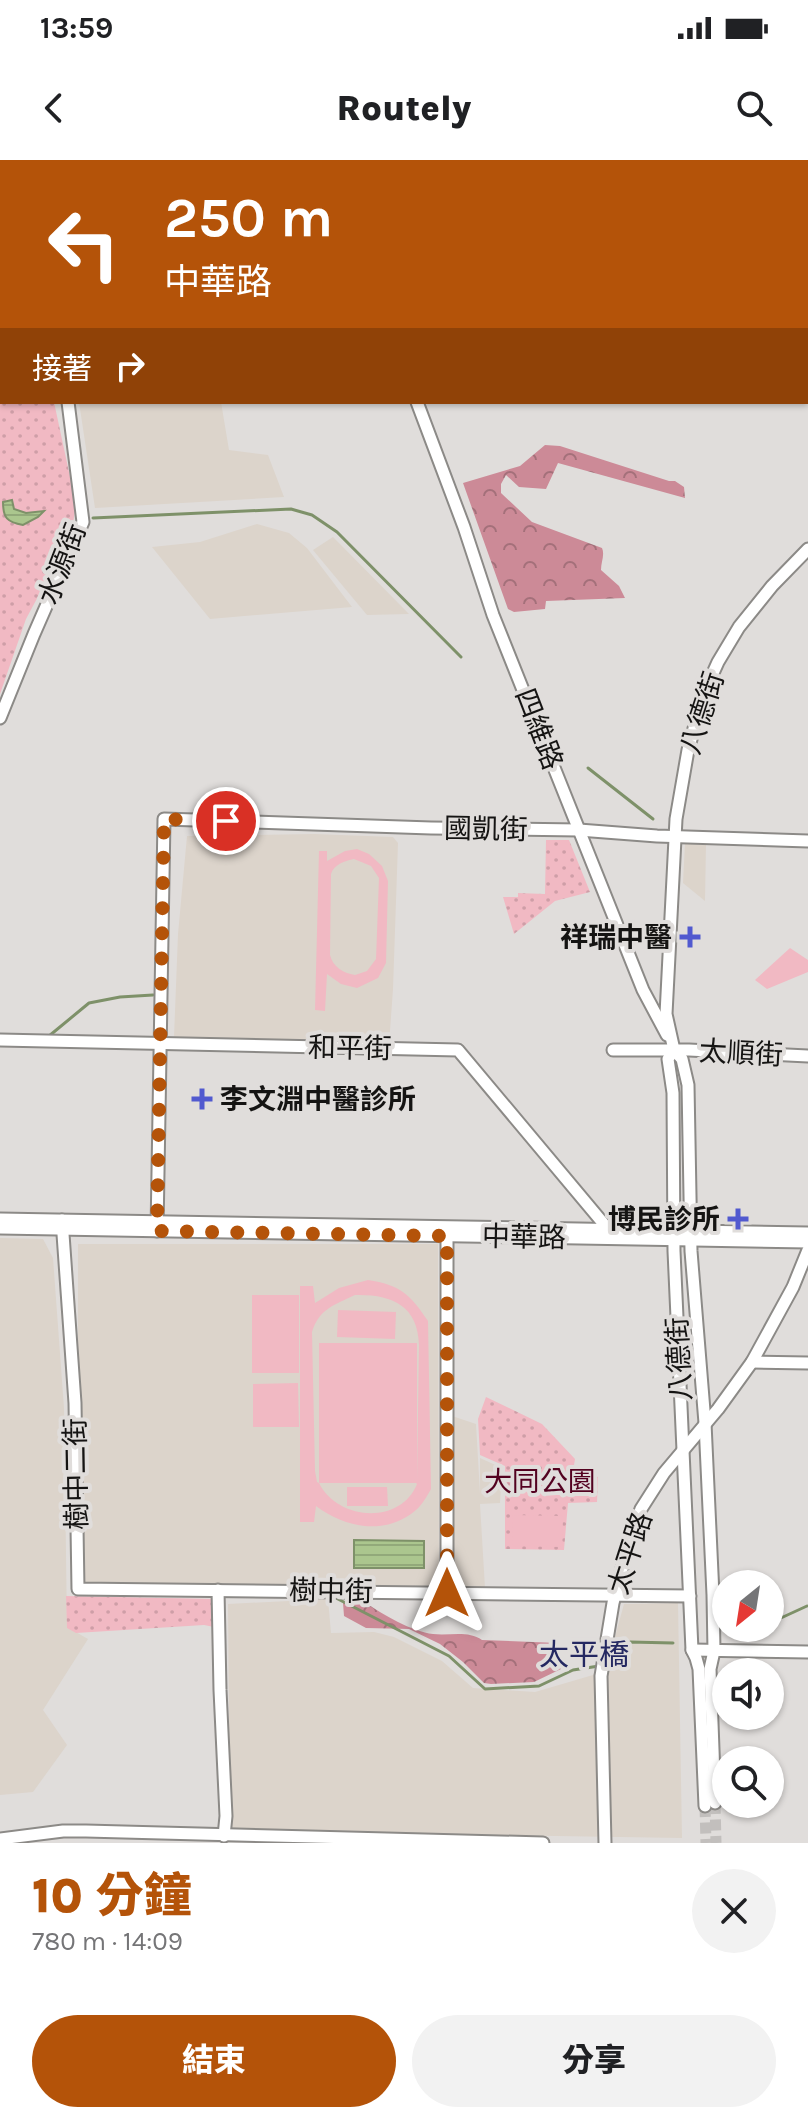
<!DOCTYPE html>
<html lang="zh-TW">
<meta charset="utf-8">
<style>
:root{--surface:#fff;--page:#f2f2f2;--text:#202124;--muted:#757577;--accent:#b45309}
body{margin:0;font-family:Karla,"Noto Sans TC",sans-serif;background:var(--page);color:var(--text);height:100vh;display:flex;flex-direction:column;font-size:30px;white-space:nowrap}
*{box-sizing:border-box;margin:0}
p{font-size:26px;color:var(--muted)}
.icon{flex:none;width:44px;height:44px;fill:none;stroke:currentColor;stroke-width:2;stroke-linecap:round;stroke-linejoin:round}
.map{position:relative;height:1683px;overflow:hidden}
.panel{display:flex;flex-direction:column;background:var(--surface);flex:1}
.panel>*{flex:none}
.guide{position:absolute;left:0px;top:0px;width:808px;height:244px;box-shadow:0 2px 6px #0004;background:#b45309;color:#fff;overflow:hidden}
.needle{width:52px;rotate:210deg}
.buttons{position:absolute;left:712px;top:1410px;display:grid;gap:16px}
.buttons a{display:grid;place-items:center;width:72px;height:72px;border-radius:50%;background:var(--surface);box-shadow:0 2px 6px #0004;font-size:40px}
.pin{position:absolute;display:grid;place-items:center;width:68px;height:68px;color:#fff;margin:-34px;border:4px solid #fff;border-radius:50%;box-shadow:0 2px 8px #0007}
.me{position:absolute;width:88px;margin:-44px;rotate:0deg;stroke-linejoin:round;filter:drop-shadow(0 0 6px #0008)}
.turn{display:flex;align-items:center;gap:28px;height:168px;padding:0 32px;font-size:36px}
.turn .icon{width:104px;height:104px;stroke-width:2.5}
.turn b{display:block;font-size:56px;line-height:68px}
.then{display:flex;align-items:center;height:76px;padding:0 32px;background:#0003;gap:16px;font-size:30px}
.round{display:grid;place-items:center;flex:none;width:84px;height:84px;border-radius:42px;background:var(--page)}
.overview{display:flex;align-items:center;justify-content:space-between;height:136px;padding:0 32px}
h1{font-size:48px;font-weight:800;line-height:60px;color:var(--accent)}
.action{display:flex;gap:16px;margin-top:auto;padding:16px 32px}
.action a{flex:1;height:92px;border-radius:48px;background:var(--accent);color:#fff;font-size:32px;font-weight:800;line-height:92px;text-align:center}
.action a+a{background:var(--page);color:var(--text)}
.status{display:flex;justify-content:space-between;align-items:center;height:56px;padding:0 40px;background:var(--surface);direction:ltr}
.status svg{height:22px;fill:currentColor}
header{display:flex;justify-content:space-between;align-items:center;height:104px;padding:0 32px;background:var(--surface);font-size:36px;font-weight:800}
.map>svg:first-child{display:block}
.built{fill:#dcd4cb}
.forest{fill:url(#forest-crowns)}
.park{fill:url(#park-dots)}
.garden{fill:#f1b9c3;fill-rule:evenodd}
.water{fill:url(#water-rules);stroke:#7e9169;stroke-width:2}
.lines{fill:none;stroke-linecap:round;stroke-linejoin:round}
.stream{stroke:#7e9169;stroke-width:3}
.minor-tunnel{stroke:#c2bfbd;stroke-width:11;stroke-dasharray:11 5.5;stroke-linecap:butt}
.minor-casing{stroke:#8c8a87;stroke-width:15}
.minor{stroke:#fff;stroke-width:11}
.route{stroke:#b45309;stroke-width:14;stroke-dasharray:0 25.2}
.poi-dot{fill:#5159cf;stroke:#e0dddb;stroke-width:3}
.labels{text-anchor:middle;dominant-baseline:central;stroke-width:8;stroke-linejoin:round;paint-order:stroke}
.street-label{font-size:28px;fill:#151413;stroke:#e0dddb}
.poi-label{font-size:28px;font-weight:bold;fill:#151413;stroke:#e0dddb;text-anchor:end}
.park-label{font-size:28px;fill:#530220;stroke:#e0dddb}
.neighbourhood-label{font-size:30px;fill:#242861;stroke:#e0dddb}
</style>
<div class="status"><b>13:59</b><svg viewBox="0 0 49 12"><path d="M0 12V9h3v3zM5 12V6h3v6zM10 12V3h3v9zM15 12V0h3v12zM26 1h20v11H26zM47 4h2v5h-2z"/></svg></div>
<header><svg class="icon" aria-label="back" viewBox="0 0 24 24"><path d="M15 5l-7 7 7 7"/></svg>Routely<svg class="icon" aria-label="search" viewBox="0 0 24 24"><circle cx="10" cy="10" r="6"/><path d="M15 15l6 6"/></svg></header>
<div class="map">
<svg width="808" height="1683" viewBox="0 0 808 1683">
<defs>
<pattern id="forest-crowns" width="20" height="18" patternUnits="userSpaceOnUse" patternTransform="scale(2)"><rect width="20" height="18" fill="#cc8a97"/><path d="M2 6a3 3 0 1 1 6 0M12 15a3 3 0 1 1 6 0" fill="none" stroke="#a4707a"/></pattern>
<pattern id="park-dots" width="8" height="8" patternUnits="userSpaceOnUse" patternTransform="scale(2)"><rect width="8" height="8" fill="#f1b9c3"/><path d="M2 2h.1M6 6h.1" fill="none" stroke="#ce9ea7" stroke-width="1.8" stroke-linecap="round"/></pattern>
<pattern id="water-rules" width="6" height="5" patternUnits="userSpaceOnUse" patternTransform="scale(2)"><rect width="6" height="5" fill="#abc68e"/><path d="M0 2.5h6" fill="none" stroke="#92a97a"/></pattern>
</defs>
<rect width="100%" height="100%" fill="#e0dddb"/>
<g class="built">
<polygon points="79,242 221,242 229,290 268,295 284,337 95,348"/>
<polygon points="257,364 289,373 307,388 352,447 210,459 152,387 200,382"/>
<polygon points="333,377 409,454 367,455 313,390"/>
<polygon points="314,674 393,677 398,683 393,829 389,885 174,877 178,774 187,676"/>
<polygon points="685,683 706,685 705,741 683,723"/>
<polygon points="0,1078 43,1079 53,1098 64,1248 67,1467 88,1479 43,1550 67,1585 33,1632 0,1635"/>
<polygon points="78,1084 438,1084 439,1426 306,1425 78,1429"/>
<polygon points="452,1256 476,1264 480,1334 480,1298 502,1308 500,1343 480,1344 485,1428 453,1428"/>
<polygon points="328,1439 331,1473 374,1472 394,1477 442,1501 473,1528 535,1532 593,1515 613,1484 624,1444 678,1443 682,1678 230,1671 228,1444"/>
</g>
<g class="forest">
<path d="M 545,285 L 560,286 L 669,321 L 675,321 L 684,327 L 685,338 L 558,303 L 546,329 L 519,327 L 506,315 L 501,324 L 501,333 L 532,362 L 602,388 C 605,395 601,402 601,410 L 619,426 L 625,438 L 546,441 L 545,449 L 514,452 L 508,449 L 463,323 L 520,306 Z"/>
<path d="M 365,1442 C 381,1454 413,1472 433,1474 C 450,1476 468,1470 482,1480 L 558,1483 L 561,1509 L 534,1522 L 491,1524 L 484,1523 L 463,1502 L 440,1484 L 409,1469 L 366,1468 L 344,1456 L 343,1443 Z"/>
</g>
<g class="park">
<polygon points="2,118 2,242 54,242 76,345 71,375 26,459 0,534 0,119"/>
<polygon points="546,680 569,680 590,732 555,741 514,774 503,737 518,737 518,733 545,734"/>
<polygon points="486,1237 542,1264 575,1299 573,1311 598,1317 597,1342 568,1343 564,1390 505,1389 505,1306 480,1295 478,1259"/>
<polygon points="66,1436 213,1439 214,1467 204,1465 76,1473 67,1468"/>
</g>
<g class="garden">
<path d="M 357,689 L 369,694 L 382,706 L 388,721 L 386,803 L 378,818 L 357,828 L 341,824 L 327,814 L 325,851 L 315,850 L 319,691 L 327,691 L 327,701 L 345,691 ZM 354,699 L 371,706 L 379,718 L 376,799 L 367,811 L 355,815 C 343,813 333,807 330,795 L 331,714 C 334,704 345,701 354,699 Z"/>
<polygon points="790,788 808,800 808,812 767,829 755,820"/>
<path d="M 368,1120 C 400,1125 410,1134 428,1161 L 431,1329 C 427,1336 422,1345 416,1350 C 386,1376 345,1368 316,1346 L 314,1362 L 300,1362 L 300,1126 L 313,1126 L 315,1143 L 339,1128 ZM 355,1135 C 391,1134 418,1145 419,1185 L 417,1321 L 417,1183 L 319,1183 L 319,1323 L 317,1322 L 315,1311 L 312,1172 C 319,1149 334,1145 355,1135 ZM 319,1323 L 416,1323 L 417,1324 C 400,1366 337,1360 319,1323 Z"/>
<rect x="252" y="1135" width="47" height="78"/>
<polygon points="338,1150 396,1152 395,1179 337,1177"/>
<polygon points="298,1223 299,1267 253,1267 253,1224"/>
<polygon points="347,1327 387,1327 388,1346 347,1346"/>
<polygon points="513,1355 563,1356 562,1387 512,1386"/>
</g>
<g class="water">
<path d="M 12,340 L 14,349 L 26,353 L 44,351 L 38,357 L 23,365 C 7,362 3,358 3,342 Z"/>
<polygon points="354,1380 424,1381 424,1408 354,1408"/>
</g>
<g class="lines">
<g class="stream">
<polyline points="93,358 291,349 312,355 337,372 461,497"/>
<polyline points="588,608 653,659"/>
<polyline points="49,876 89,843 120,837 153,835"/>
<polyline points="334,1437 449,1496 485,1529 539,1526 573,1510 599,1506"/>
<polyline points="770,1463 807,1446"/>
<polyline points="744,1474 758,1468"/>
<polyline points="607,1505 630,1482 673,1483"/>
</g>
<g class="minor-tunnel">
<polyline points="715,1643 716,1683"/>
<polyline points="705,1646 706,1683"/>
</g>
<defs>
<g id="minor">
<polyline points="119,2 130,0"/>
<polyline points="568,2 589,0"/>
<polyline points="767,2 768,0"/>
<polyline points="0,24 2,23"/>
<polyline points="0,98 2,98"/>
<polyline points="417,242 464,367 493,455 643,830 667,875"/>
<polyline points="0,558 34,474 83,362 68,242"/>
<polyline points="0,880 458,890 608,1069 608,1074"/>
<polyline points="613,890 689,890 808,896"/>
<polyline points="674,890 668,899 673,933 674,1091 692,1490 696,1498 699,1509 705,1646"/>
<polyline points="0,1059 808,1073"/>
<polyline points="62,1060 75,1243 78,1429 690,1436"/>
<polyline points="0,1068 808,1082"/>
<polyline points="447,1069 447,1433"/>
<polyline points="157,1071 164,659 431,668 579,670 657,676 808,681"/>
<polyline points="752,1202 808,1203"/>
<polyline points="218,1430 220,1530 226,1656 224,1676"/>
<polyline points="692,1490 808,1492"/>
<polyline points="715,1643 710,1509 714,1491 713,1435 705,1263 691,1091 688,925 682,899 674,890 666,854 676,659 688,590 704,533 718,502 739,467 772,426 808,389"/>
<polyline points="0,1679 63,1671 86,1671 543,1683"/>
<polyline points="605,1683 601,1516 613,1443 629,1382 641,1349 664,1313 718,1249 752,1202 793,1127 808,1090"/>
</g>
</defs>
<use href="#minor" class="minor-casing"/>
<use href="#minor" class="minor"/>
</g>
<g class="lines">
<polyline class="route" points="226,661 164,659 157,1071 447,1076 447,1433"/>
</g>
<g class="poi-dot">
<path d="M686 765h8v8h8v8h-8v8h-8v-8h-8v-8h8z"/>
<path d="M198 927h8v8h8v8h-8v8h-8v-8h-8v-8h8z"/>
<path d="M734 1047h8v8h8v8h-8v8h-8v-8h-8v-8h8z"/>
</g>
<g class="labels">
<g class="street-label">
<text transform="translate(62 404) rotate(-69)">水源街</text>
<text transform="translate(702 553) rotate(-72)">八德街</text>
<text transform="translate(539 569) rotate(69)">四維路</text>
<text transform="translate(486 669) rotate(1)">國凱街</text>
<text transform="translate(350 888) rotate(1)">和平街</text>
<text transform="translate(741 893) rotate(3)">太順街</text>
<text transform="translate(524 1077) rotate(1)">中華路</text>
<text transform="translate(679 1199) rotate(-93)">八德街</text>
<text transform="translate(76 1314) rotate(-91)">樹中二街</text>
<text transform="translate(630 1393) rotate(-72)">太平路</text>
<text transform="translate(331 1431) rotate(1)">樹中街</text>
</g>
<g class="poi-label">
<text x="672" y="777">祥瑞中醫</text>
<text x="220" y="939" text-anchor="start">李文淵中醫診所</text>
<text x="720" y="1059">博民診所</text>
</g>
<g class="park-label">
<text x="540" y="1321">大同公園</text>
</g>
<g class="neighbourhood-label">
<text x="584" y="1495">太平橋</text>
</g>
</g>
</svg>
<div class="buttons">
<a><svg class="needle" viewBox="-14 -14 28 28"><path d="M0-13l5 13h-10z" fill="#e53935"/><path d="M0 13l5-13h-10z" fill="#757577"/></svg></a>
<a><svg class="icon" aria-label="sound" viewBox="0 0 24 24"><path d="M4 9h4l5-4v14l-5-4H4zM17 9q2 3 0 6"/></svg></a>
<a><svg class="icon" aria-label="search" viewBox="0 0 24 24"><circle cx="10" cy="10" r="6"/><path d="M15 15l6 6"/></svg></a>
</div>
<div class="pin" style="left:226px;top:661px;background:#d93025"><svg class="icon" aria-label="arrive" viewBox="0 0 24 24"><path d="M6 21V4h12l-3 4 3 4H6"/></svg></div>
<svg class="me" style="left:447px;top:1433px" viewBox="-20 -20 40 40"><path d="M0-17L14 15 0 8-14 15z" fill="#b45309" stroke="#fff" stroke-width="4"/></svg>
<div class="guide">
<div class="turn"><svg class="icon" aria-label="left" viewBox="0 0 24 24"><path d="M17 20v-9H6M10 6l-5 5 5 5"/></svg><div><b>250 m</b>中華路</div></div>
<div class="then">接著<svg class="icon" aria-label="right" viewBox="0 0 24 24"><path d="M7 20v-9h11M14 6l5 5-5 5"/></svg></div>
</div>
</div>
<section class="panel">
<div class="overview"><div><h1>10 分鐘</h1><p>780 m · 14:09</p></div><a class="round"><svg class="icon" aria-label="close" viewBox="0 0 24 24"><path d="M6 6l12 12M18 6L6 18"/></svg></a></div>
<div class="action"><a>結束</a><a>分享</a></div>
</section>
